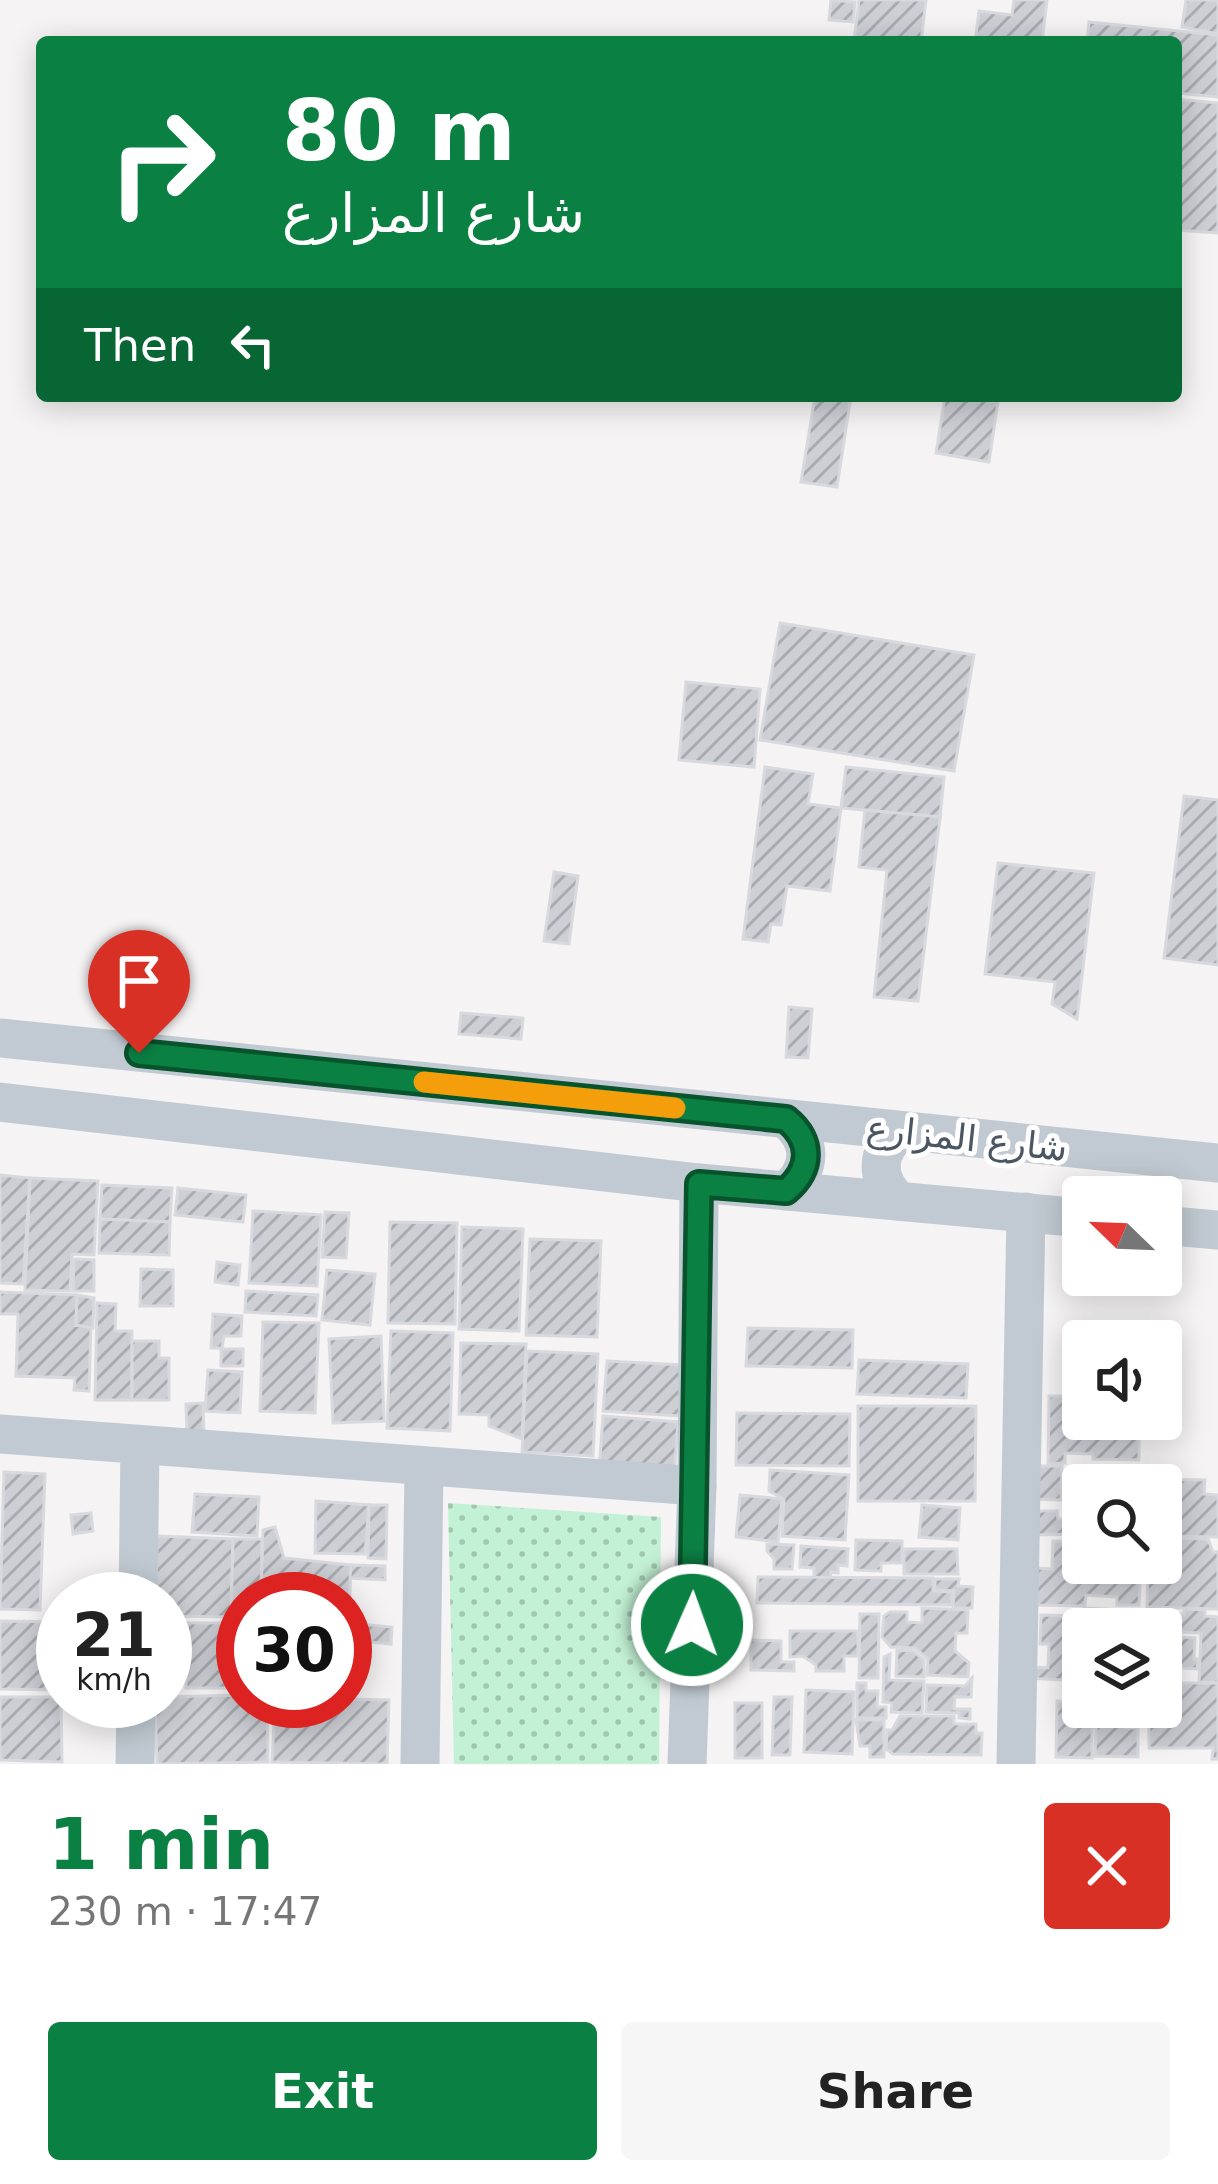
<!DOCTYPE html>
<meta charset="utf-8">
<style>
:root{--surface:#fff;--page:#f6f6f6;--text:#222;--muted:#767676;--accent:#0b8043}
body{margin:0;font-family:"DejaVu Sans",Cairo,sans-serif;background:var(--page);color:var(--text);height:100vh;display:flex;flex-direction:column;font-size:45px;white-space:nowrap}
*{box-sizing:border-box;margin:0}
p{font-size:39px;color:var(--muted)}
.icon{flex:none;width:66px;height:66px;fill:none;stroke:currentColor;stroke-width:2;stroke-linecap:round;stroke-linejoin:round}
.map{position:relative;height:1764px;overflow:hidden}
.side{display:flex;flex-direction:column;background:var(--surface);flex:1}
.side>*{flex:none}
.guide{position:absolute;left:36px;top:36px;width:1146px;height:366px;border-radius:12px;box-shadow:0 6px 30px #0003;background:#0b8043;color:#fff;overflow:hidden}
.needle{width:78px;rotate:293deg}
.tools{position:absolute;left:1062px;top:1176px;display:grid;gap:24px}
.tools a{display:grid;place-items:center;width:120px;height:120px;border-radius:12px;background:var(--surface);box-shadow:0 6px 30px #0003;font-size:60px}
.speed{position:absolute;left:36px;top:1572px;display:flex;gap:24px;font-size:60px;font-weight:700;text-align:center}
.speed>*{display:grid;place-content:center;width:156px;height:156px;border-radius:50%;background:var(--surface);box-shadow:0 6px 30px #0003;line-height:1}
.speed small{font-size:30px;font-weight:400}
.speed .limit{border:18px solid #d22;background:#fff;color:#111}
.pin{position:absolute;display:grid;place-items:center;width:102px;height:102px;color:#fff;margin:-123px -51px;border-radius:50% 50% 50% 0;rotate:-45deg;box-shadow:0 0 12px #0007}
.pin .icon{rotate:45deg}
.me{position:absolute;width:132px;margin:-66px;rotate:2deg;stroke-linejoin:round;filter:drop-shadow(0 0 9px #0008)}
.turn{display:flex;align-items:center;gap:42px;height:252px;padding:0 48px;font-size:54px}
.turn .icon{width:156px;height:156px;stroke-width:2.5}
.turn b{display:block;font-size:84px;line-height:102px}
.then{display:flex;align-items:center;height:114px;padding:0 48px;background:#0003;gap:24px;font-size:45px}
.round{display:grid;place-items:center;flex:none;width:126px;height:126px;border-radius:12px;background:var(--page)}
.overview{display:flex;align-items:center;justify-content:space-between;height:204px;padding:0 48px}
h1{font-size:72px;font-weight:800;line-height:90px;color:var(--accent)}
.action{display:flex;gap:24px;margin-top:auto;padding:24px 48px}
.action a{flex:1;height:138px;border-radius:12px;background:var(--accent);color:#fff;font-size:48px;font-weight:800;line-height:138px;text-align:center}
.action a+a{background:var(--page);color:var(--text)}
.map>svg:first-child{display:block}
.garden{fill:url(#garden-dots)}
.building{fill:url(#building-hatch);stroke:#d7d9de;stroke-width:3}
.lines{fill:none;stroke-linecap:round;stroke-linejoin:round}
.minor{stroke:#c1cad2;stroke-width:39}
.route-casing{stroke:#07532c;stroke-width:30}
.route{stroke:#0b8043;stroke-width:21}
.slow{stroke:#f59e0b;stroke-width:21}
.labels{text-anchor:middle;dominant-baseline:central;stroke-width:10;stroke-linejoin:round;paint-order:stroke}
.street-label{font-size:36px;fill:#4a5661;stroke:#fff}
</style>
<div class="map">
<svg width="1218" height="1764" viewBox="0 0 1218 1764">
<defs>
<pattern id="garden-dots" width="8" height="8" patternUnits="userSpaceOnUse" patternTransform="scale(3)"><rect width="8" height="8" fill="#c3f1d5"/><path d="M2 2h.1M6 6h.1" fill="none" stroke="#a0c6b0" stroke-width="1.8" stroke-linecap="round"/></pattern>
<pattern id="building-hatch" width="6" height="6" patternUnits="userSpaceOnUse" patternTransform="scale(3)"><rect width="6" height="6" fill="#cdcfd5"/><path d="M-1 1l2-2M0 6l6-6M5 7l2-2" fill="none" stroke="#a8abb0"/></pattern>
</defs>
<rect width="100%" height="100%" fill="#f5f3f3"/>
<polygon class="garden" points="448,1503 661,1517 659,1764 454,1764"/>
<g class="building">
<polygon points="831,0 855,2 853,22 829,20"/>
<polygon points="859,0 926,0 921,42 854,42"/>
<polygon points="1014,0 1047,0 1042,42 975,42 979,11 1012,15"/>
<polygon points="1186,0 1218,0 1218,34 1182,27"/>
<polygon points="1089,22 1218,35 1218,97 1176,93 1176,42 1087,42"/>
<polygon points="1176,99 1218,103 1218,233 1176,230"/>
<polygon points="815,396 851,396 837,487 801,482"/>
<polygon points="945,396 998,402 989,462 936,453"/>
<polygon points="780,623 974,655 954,771 760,740"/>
<polygon points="686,682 760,689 754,767 679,760"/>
<polygon points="765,767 813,774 808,804 841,808 830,891 787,886 781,925 771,924 768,942 743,939"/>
<polygon points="846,767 944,777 940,817 841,808"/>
<polygon points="1184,796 1218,800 1218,965 1164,958"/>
<polygon points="865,810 940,817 918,1001 874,997 887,870 859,867"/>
<polygon points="998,863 1094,873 1077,1019 1052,1004 1055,982 985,974"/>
<polygon points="554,872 578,876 569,944 544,941"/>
<polygon points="789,1007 812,1009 808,1058 786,1057"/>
<polygon points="461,1013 523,1018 521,1039 459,1034"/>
<polygon points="0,1175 30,1178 23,1284 0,1283"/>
<polygon points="30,1178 98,1181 94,1255 72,1254 70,1291 25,1290"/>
<polygon points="102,1185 172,1188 170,1222 100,1219"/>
<polygon points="178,1188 246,1195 243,1222 175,1215"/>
<polygon points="253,1211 321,1215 317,1286 249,1283"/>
<polygon points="325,1212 349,1213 346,1258 322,1257"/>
<polygon points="100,1219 170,1222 169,1255 99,1253"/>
<polygon points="390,1222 457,1223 455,1324 388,1323"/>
<polygon points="462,1227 523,1229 519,1331 459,1329"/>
<polygon points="530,1239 601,1241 597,1337 526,1335"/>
<polygon points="74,1259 94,1260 94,1291 73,1291"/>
<polygon points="217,1262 240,1265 238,1285 215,1282"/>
<polygon points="141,1269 173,1270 173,1306 140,1306"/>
<polygon points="327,1270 375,1274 370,1325 322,1320"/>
<polygon points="246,1291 318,1295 316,1316 245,1312"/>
<polygon points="0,1292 77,1295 76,1325 91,1326 89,1391 74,1390 75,1378 16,1376 18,1314 0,1314"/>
<polygon points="77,1295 94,1298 93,1328 76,1325"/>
<polygon points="97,1303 116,1304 115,1331 132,1331 132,1400 95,1400"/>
<polygon points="213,1314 242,1316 241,1336 224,1336 222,1348 211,1348"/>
<polygon points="263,1322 319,1323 315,1413 260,1411"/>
<polygon points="748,1328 853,1330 852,1368 746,1366"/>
<polygon points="391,1331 453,1333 450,1431 387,1428"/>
<polygon points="381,1336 384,1421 333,1423 329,1339"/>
<polygon points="132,1341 159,1341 159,1358 169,1358 169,1400 132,1400"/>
<polygon points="461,1343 526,1344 522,1439 489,1426 489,1415 459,1414"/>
<rect x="221" y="1349" width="22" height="17"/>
<polygon points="527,1351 598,1354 593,1456 522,1452"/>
<polygon points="859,1360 968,1364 966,1398 857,1394"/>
<polygon points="607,1361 683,1365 679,1416 603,1411"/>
<polygon points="208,1370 242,1372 240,1413 205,1411"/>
<polygon points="1049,1396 1083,1396 1082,1423 1139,1419 1139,1460 1093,1459 1093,1454 1065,1453 1065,1463 1048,1464"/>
<polygon points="203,1403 204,1435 187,1435 186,1404"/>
<polygon points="858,1406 976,1406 975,1501 858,1501"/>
<polygon points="737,1413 850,1414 849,1466 736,1465"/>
<polygon points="603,1416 678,1422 674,1476 599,1470"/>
<polygon points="1025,1466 1062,1466 1061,1500 1025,1499"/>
<polygon points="1073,1467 1106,1468 1106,1480 1090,1481 1090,1485 1083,1485 1083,1493 1072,1493"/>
<polygon points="1114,1469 1137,1469 1137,1485 1113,1485"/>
<polygon points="770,1470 849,1475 845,1540 782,1536 784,1499 769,1491"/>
<polygon points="4,1472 45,1474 40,1610 0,1609"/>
<polygon points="1146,1479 1205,1480 1204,1494 1218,1495 1218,1537 1161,1536 1161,1485 1146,1485"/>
<polygon points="195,1494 259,1497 257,1536 192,1532"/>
<polygon points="740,1495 782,1499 778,1542 736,1537"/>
<polygon points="316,1501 369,1505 365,1554 315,1553"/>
<polygon points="369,1505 387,1505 386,1559 368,1558"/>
<polygon points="922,1505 960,1508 958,1540 919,1537"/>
<polygon points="1033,1511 1057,1511 1058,1519 1083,1519 1083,1534 1033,1535"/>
<polygon points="91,1513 93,1531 73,1534 71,1515"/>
<polygon points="275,1527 284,1558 351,1565 349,1616 345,1616 345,1599 261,1599 263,1530"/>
<polygon points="157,1536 233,1539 231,1617 165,1616 165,1599 156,1599"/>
<polygon points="1161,1538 1208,1539 1213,1552 1218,1552 1218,1609 1147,1607 1148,1563 1161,1563"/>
<polygon points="233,1539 262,1539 261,1599 243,1599 243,1617 231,1617"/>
<polygon points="856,1540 902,1541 902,1563 881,1563 881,1571 855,1570"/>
<polygon points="1053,1541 1083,1542 1081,1576 1115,1577 1116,1563 1141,1563 1139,1605 1117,1605 1117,1597 1086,1595 1085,1606 1035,1605 1037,1568 1052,1569"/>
<polygon points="767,1544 794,1545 792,1569 774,1569 774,1559 767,1551"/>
<polygon points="801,1546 848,1549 847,1566 838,1565 838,1573 831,1572 830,1579 814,1578 814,1568 800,1567"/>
<polygon points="904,1549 957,1549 958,1574 904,1574"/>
<polygon points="351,1565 385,1566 385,1580 350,1578"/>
<polygon points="758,1577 933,1578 933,1591 952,1592 952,1605 757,1603"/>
<polygon points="935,1579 959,1579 958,1586 973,1587 972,1608 953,1608 954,1591 935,1590"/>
<polygon points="922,1608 968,1610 967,1633 956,1633 955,1651 969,1663 968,1677 927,1675 928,1659 915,1648 891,1647 882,1637 884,1616 890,1612 907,1612 907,1622 922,1623"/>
<polygon points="1084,1608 1116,1610 1115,1629 1083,1629 1082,1643"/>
<polygon points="1184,1609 1205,1610 1205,1616 1218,1617 1218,1683 1199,1682 1201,1633 1178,1632 1178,1624 1170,1623 1171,1613 1184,1614"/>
<polygon points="860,1614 879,1614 878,1678 859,1678"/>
<polygon points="1041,1615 1077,1616 1076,1645 1083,1646 1083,1681 1023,1678 1033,1667 1048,1668 1049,1644 1040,1644"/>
<polygon points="1147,1616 1164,1616 1163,1627 1171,1628 1170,1642 1180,1643 1181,1637 1195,1638 1194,1659 1198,1659 1197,1669 1169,1667 1167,1662 1166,1679 1161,1679 1161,1629 1146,1629"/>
<polygon points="0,1621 63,1622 63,1690 0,1689"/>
<polygon points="187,1623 243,1623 243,1688 186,1688"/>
<polygon points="349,1623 392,1627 391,1644 348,1640"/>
<polygon points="790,1631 858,1631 858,1656 844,1656 844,1671 816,1671 816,1665 803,1656 790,1657"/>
<polygon points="751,1640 781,1641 781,1662 794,1662 794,1671 751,1670"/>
<polygon points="897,1650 913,1651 924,1660 924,1677 896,1676"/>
<polygon points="890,1654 889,1680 924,1681 922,1713 891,1712 892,1703 883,1702 884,1657"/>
<polygon points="972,1678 971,1697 955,1697 954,1709 970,1709 970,1719 959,1718 959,1713 926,1712 927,1685 965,1686"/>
<polygon points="857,1683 866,1683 866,1691 878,1691 877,1707 886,1707 886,1718 857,1718"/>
<polygon points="1161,1683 1218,1683 1218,1759 1212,1759 1213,1748 1149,1748 1149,1726 1177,1726 1177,1712 1148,1712 1148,1707 1161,1707"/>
<polygon points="806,1690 854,1692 852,1754 804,1752"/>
<polygon points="243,1695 243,1701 267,1701 268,1762 157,1764 155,1701 165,1701 165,1697"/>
<polygon points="0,1697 61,1697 62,1762 0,1760"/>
<polygon points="774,1697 792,1697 790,1755 772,1755"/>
<polygon points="345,1699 389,1700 387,1764 272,1762 275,1701"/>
<polygon points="1057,1701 1083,1701 1083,1707 1139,1707 1139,1713 1127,1712 1126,1728 1138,1728 1138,1757 1095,1756 1096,1728 1092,1728 1092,1758 1056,1757"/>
<rect x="735" y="1703" width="27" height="55"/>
<polygon points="900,1716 954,1716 954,1724 976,1724 976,1733 982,1733 981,1755 893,1754 886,1749 887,1730 892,1730"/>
<polygon points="856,1720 884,1720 884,1757 870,1757 870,1746 860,1746"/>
</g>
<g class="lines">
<g class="minor">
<polyline points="0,1038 1218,1163"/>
<polyline points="0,1102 699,1183 1083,1218"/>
<path d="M 786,1119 C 813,1142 812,1169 786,1191"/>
<path d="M 898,1201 C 875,1178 875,1152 901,1131"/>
<polyline points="1161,1225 1218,1230"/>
<polyline points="0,1434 697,1486"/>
<polyline points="138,1599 140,1445"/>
<polyline points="135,1764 136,1701"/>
<polyline points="420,1764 424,1466"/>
<polyline points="687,1764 697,1486 699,1183"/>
<polyline points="1016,1764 1026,1212"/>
</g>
</g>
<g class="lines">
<defs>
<path id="route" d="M 139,1053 L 786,1119 C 813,1141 812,1169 786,1191 L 699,1184 L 692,1625"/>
</defs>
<use href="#route" class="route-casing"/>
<use href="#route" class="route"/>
<polyline class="slow" points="424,1082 675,1108"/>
</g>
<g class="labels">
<g class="street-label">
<text transform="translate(967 1138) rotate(6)">شارع المزارع</text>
</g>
</g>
</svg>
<div class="tools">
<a><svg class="needle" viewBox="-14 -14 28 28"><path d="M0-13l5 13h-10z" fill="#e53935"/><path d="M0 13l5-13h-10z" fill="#767676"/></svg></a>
<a><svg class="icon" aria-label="sound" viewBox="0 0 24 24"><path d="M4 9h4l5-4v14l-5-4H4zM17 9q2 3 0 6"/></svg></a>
<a><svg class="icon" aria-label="search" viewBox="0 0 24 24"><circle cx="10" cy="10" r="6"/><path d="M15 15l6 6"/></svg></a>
<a><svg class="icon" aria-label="layers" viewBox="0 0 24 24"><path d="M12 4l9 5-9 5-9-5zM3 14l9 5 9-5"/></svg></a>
</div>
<div class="speed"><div>21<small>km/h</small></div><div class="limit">30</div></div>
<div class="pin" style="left:139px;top:1053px;background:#d93025"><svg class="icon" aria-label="arrive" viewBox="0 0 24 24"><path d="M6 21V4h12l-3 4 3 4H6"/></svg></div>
<svg class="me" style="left:692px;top:1625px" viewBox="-20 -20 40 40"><circle r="17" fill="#0b8043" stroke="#fff" stroke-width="3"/><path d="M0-11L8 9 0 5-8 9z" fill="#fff"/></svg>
<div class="guide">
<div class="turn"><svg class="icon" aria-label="right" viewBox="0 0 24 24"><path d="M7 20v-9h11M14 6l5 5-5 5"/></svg><div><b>80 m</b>شارع المزارع</div></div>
<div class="then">Then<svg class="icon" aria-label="left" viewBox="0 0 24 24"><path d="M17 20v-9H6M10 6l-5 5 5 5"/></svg></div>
</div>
</div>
<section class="side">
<div class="overview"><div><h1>1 min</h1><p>230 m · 17:47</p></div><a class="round" style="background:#d93025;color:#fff"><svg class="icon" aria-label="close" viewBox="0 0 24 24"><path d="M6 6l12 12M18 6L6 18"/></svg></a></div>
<div class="action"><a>Exit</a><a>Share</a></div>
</section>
